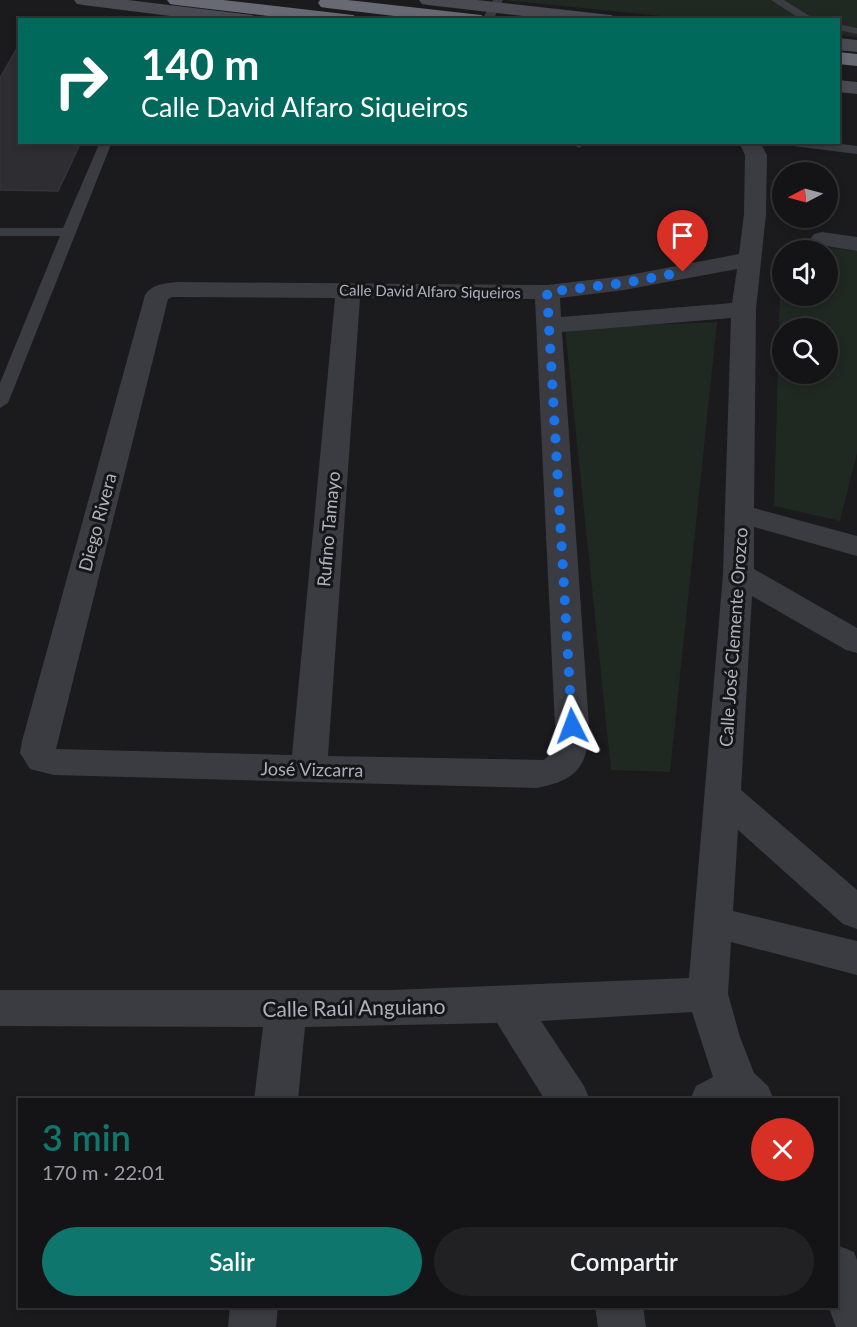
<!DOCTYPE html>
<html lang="es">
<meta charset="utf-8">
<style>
:root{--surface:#141416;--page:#212123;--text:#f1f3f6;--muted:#9d9ea1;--line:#333335;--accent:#0f766e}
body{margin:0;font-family:Lato,sans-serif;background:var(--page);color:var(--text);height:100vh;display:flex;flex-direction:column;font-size:22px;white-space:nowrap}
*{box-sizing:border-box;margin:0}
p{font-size:20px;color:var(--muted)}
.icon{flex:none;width:33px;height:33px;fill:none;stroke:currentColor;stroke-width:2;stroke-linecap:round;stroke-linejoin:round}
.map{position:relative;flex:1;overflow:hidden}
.side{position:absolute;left:18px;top:1098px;width:820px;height:210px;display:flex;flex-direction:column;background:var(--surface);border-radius:0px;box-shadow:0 3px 9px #0003,0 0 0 2px var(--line)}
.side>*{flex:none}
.hud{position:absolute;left:18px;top:18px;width:822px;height:126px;border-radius:0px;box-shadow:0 3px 9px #0003,0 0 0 2px var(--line);background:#00695c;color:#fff;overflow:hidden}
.needle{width:39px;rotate:264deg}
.buttons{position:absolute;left:772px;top:162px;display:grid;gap:12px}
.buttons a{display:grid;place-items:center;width:66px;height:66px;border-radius:50%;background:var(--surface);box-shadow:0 3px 9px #0003,0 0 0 2px var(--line);font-size:30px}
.pin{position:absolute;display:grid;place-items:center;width:51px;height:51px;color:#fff;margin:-62px -26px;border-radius:50% 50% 50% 0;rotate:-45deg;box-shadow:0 0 6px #0007}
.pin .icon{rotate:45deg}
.me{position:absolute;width:66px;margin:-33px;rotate:357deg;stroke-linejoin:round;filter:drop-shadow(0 0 4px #0008)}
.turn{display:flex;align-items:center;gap:21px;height:126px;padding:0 24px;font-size:27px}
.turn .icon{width:78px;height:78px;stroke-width:2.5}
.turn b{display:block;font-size:42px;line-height:51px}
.round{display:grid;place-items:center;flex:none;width:63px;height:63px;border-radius:32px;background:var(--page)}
.overview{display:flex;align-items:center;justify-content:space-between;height:102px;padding:0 24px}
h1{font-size:36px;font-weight:600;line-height:45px;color:var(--accent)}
.action{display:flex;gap:12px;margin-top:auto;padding:12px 24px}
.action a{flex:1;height:69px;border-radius:36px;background:var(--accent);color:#fff;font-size:24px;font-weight:600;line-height:69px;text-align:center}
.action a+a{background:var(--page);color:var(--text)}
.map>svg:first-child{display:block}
.green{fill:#202822;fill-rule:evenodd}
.building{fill:#2e2d31;stroke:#353439;stroke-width:1.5}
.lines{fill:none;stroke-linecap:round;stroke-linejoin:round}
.lane{fill:#3b3c42;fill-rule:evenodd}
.street{fill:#3b3c42;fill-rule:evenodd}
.secondary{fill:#494a52;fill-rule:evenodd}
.highway{fill:#676973;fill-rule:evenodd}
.route{stroke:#1a73e8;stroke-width:10;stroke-dasharray:0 18}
.labels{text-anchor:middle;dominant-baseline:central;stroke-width:6;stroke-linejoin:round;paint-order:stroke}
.far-street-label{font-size:15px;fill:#adb0bd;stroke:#161518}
.street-label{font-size:18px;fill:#adb0bd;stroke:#161518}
.near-street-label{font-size:21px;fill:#adb0bd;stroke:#161518}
</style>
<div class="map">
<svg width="857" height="1327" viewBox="0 0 857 1327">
<rect width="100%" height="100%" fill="#1b1a1d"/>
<g class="green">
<polygon points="504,0 857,0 857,37 839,35 838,20 691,19"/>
<path d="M 832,248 L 857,251 L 857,453 L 840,521 L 774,506 L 781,258 L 783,258 L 783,296 L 828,296 L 828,253 ZM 783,328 L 828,328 L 828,374 L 783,374 Z"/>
<polygon points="717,322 670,772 611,770 565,328"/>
</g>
<polygon class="building" points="20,43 20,142 81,142 58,191 0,190 0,78"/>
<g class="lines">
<g class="lane">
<polygon points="493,0 503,0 493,20 482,20"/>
<polygon points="771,0 784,0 816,20 802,20"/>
<polygon points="838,24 857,28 857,34 838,30"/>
<polygon points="100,142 112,142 8,403 0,408 0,383 60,236 0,236 0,228 63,228"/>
<polygon points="569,142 584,142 585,144 579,148"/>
<polygon points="787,142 827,142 857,146 857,154 793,146"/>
</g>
<g class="street">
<path d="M 739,142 L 760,142 L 767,155 L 766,214 L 756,309 L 754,508 L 857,536 L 857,556 L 754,527 L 754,569 L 857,628 L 857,653 L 846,650 L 752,596 L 741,790 L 857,890 L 857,929 L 843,924 L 738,830 L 733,911 L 857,941 L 857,975 L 731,942 L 728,994 L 740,1037 L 754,1073 L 768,1086 L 774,1100 L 690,1100 L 696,1086 L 713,1077 L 692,1012 L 541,1021 L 584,1086 L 590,1100 L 545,1100 L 497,1023 L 305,1027 L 298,1100 L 254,1100 L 263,1027 L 0,1026 L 0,990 L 392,990 L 689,978 L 723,574 L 731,318 L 562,332 L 589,726 C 588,767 577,780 537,788 L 54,775 L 30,769 L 20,753 L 22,741 L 145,295 C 152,284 166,283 178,282 L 547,285 L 624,276 L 739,254 L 744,214 L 745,155 ZM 737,269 L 732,303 L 561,317 L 560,298 L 624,290 ZM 172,297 L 335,298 L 292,755 L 56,749 L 168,299 ZM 360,298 L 535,299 L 555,726 L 552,753 L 544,760 L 328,756 Z"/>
<polygon points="822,232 857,237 857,251 814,244 810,239 814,234"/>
<polygon points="837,1245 854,1252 857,1260 857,1327 836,1327 828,1306 837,1306"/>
<polygon points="230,1306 278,1306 276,1327 228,1327"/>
<polygon points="595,1306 643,1306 646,1327 598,1327"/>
</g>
<g class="secondary">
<polygon points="74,0 128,0 252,15 261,20 202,20 83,5 77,4"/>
<polygon points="419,0 477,0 611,15 620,20 557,20 428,5 422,4"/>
<polygon points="838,38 857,40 857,52 838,50"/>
<polygon points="838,80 857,82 857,94 838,92"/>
</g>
<g class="highway">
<polygon points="167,0 223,0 353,15 362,20 301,20 176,5 170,4"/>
<polygon points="320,0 348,0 481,15 490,20 428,20 327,8 321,7 318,3"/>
<polygon points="838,52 857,54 857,66 838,64"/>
</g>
</g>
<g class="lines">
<polyline class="route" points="572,726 547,292 624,283 683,272"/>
</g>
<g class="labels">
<g class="far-street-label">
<text transform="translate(430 291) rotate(1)">Calle David Alfaro Siqueiros</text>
</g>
<g class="street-label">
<text transform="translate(97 522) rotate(-75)">Diego Rivera</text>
<text transform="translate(328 529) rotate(-85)">Rufino Tamayo</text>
<text transform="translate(733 637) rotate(-86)">Calle José Clemente Orozco</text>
<text transform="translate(312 769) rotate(1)">José Vizcarra</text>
</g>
<g class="near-street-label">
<text transform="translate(354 1007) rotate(-1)">Calle Raúl Anguiano</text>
</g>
</g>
</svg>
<div class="buttons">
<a><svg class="needle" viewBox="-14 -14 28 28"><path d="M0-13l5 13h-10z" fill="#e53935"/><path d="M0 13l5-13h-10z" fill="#9d9ea1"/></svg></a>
<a><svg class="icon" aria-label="sound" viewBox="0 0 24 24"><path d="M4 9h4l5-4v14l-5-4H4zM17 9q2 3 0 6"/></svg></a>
<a><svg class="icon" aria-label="search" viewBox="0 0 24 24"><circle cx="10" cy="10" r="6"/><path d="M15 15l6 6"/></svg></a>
</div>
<div class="pin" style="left:683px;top:272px;background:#d93025"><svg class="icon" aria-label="arrive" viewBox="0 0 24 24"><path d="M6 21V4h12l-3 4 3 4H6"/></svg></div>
<svg class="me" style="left:572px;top:726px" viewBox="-20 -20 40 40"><path d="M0-17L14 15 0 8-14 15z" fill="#1a73e8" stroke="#fff" stroke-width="4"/></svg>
<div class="hud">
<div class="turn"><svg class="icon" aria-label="right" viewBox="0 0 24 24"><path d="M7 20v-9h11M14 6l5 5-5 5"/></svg><div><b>140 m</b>Calle David Alfaro Siqueiros</div></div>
</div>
<section class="side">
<div class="overview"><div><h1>3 min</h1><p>170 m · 22:01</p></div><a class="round" style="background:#d93025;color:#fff"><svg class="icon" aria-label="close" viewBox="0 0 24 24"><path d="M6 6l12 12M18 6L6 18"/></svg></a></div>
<div class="action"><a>Salir</a><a>Compartir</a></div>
</section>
</div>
